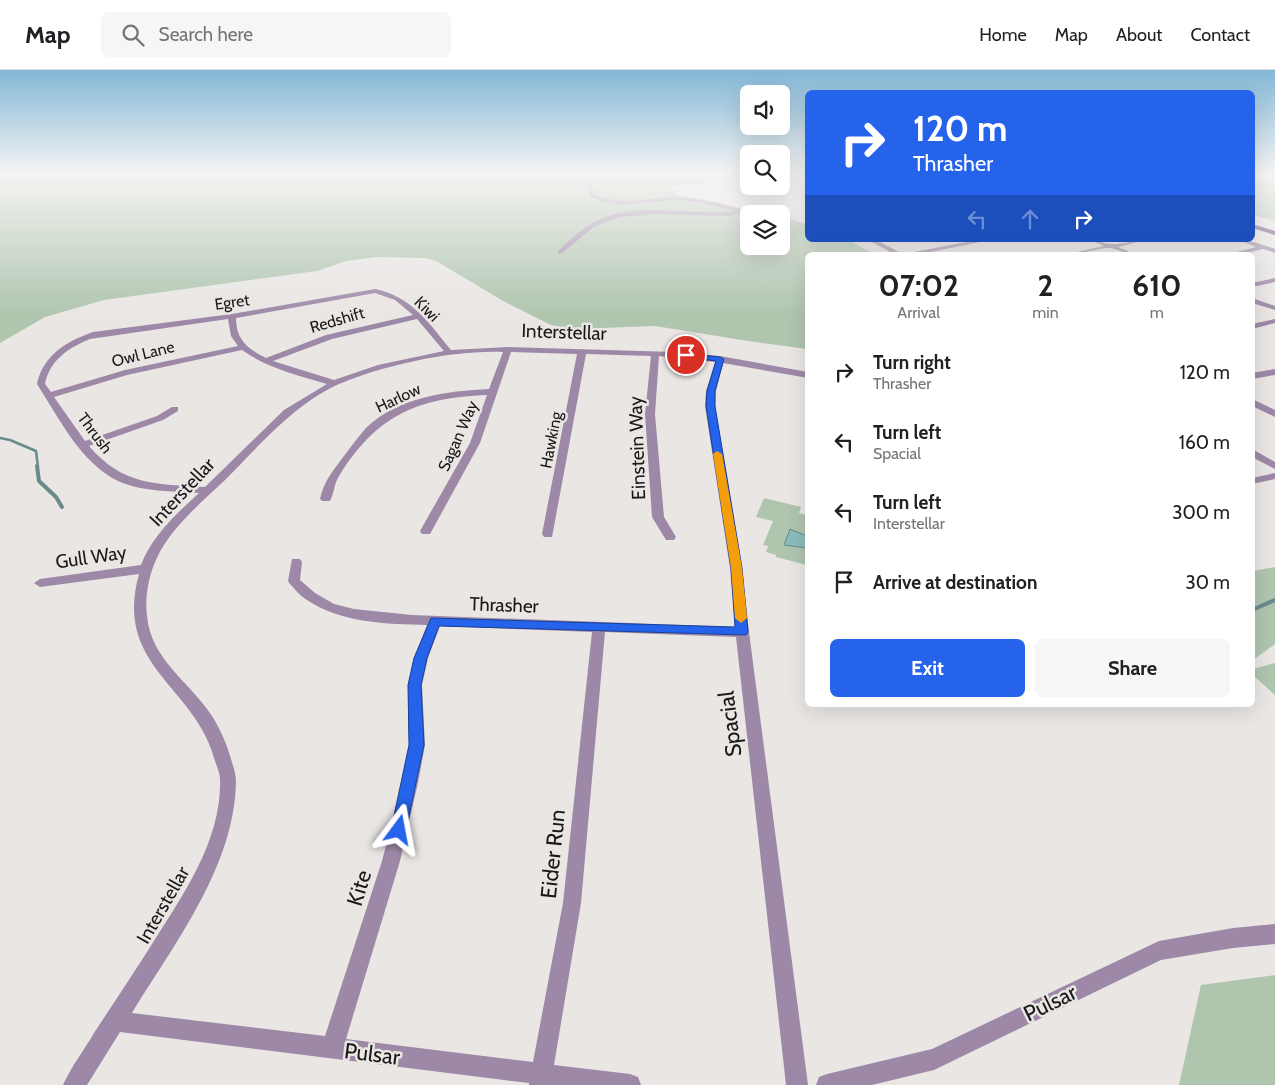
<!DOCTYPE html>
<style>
:root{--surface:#fff;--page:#f6f6f6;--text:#202124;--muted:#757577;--line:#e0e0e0;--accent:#2563eb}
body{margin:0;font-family:Cabin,sans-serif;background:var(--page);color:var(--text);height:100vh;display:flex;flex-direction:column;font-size:19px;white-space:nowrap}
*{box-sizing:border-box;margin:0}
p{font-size:16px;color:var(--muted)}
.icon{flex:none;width:28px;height:28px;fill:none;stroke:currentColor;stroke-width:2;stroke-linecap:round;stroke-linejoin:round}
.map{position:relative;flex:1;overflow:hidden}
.panel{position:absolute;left:805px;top:182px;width:450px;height:455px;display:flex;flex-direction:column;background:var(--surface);border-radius:8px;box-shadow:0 5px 20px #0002}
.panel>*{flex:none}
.hud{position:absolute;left:805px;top:20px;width:450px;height:152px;border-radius:8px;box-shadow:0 5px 20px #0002;background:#2563eb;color:#fff;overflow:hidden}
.tools{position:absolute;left:740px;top:15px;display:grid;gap:10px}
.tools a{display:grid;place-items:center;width:50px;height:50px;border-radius:8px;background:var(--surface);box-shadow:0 5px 20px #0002;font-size:25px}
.pin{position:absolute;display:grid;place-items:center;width:42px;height:42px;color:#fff;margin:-21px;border:2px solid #fff;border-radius:50%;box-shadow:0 1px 5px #0007}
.me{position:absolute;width:55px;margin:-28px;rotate:13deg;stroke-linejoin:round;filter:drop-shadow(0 0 4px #0008)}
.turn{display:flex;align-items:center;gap:18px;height:105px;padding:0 25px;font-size:22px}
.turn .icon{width:65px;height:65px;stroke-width:2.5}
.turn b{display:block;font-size:35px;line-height:42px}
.lanes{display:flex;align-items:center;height:48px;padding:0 25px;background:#0003;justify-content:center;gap:25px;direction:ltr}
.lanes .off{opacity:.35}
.eta{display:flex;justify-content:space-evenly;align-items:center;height:85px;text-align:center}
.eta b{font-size:30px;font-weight:800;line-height:35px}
.action{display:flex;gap:10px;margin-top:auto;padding:10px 25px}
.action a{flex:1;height:58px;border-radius:8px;background:var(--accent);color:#fff;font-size:20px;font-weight:800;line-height:58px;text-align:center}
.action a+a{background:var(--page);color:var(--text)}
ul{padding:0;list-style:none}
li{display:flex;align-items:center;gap:15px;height:70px;padding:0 25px}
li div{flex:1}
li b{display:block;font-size:19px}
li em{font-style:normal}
header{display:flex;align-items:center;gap:30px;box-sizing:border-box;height:70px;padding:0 25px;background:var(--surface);border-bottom:1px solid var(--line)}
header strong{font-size:24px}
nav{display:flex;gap:28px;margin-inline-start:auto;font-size:18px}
.search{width:350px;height:45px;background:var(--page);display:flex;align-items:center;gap:12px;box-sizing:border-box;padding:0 18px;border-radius:8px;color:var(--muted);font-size:19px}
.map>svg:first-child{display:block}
.green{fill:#afc5ae}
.water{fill:#8cbbbc;stroke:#6a8a8b}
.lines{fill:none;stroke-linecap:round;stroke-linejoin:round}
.stream-far1{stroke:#6a8a8b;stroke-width:2.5}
.stream{stroke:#6a8a8b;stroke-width:4}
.minor{fill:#9d89a7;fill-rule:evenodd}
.major{fill:#603c6f;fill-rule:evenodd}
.route{fill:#2563eb;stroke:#184099}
.slow{fill:#f59e0b}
.labels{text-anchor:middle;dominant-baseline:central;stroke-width:5;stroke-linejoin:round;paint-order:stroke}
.far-street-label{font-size:16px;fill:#1a1918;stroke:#e9e6e4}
.street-label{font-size:19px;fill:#1a1918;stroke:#e9e6e4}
.near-street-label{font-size:22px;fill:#1a1918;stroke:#e9e6e4}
</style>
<header>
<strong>Map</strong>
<div class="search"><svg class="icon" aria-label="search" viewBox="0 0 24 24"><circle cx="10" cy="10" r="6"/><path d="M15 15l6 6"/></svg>Search here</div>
<nav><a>Home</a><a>Map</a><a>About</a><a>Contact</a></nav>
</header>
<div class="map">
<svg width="1275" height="1015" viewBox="0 0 1275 1015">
<rect width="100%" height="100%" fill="#e9e6e4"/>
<g class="green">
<polygon points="0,104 749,104 749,110 668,117 682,127 767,144 749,144 749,176 781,176 781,147 807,154 808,170 849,170 875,185 808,185 807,279 748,271 655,256 574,259 551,255 505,232 436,191 425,188 376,187 346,191 317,201 104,230 45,247 0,273"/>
<polygon points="1253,111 1275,112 1275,151 1253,145"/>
<polygon points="764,428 801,437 799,443 807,445 807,495 776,487 776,485 766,482 768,476 763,475 773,451 756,447"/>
<polygon points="1275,497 1275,574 1253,590 1253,501"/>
<polygon points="1275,593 1275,625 1254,606 1253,599"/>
<polygon points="1275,905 1275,1015 1179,1015 1201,915"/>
</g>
<polygon class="water" points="790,459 807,466 807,478 784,475"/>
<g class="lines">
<polyline class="stream-far1" points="0,368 10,370 36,381 38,397"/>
<g class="stream">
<polyline points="37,396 39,411 56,427 62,437"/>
<polyline points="1252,540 1275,530"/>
</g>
<g class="minor">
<path d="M 600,104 L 592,107 L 590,110 L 595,125 C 621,136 645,129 672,127 C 689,126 735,135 749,142 L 729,146 L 654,144 L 619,147 L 594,157 L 562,183 L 558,183 L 558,181 C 570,170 583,157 598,150 C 640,130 691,147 736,141 C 720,138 703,132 687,131 C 651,128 627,142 591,127 L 584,110 L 588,105 Z"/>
<polygon points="868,170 876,170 903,184 977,170 990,170 916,185 896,185"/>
<path d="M 1091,170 C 1099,170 1104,174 1111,174 C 1122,175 1134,170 1145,170 L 1118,177 L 1137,185 C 1127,185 1120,180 1111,178 C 1101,177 1078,185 1064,185 L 1104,176 Z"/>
<path d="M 1238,170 C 1251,170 1263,175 1275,179 L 1275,183 L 1263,179 L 1237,185 L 1225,185 L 1256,177 Z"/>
<polygon points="1275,208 1275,212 1252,217 1252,213"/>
<path d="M 375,219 C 411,226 429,253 451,280 L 508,277 L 673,282 L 720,286 L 808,302 L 808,308 L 723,293 L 716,321 L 715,336 L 742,498 L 749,562 L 808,1015 L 786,1015 L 736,567 L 605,562 L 581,833 L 554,995 L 630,1004 L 638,1007 L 641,1015 L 529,1015 L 529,1013 L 120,962 L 87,1015 L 63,1015 C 71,997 84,980 94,963 C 113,934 133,904 152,874 C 183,825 222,770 220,709 C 220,703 217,697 215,691 C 196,616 113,597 139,504 L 40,517 L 34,513 L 40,509 L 141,495 C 152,466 176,444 199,423 C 172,421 142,422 118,411 C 80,392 59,348 37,314 C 43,285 67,271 93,262 L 232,244 ZM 375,223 L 395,230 L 413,245 L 326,265 L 266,288 C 248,279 236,270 236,248 ZM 228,249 L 231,266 L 238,276 L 125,300 L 51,322 L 45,314 C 50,290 68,278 90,269 ZM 417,249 L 444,281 L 378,295 L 334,310 L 273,291 L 332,269 ZM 242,280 C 267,298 297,305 327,314 L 284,340 L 205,417 C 157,414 123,416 89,376 L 163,350 L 178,341 L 178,337 L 172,337 L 157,346 L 85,371 L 54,327 L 127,305 ZM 503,282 L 489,319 C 447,321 398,327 366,358 C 359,366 353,374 347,382 C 335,398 324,410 320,429 L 322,431 L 330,431 C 334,424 334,414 339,406 C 377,345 417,328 487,325 L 470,373 L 420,461 L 422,464 L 430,464 L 480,373 L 511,282 L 577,284 L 542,464 L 544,467 L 552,467 L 586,284 L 651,286 L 645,344 L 652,447 L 666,470 L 674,470 L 676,467 L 664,447 L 655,344 L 659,286 L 715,292 L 706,321 L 705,336 L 730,498 L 735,557 L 412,545 L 354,539 L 334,534 L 315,523 L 300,510 L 302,492 L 300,489 L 292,489 L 288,511 L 290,514 C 295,519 300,526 307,530 C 341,553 387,554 427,555 L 414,588 L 408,615 L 409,675 L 402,713 L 382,791 L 325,966 L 132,943 C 174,874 235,796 236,711 C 236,704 233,696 231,689 C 227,674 220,659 212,646 C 190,612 151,590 147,546 C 144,522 151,495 164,475 C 180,450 204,430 225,410 C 259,376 294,334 339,314 C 385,295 452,280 503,282 ZM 440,556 L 592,562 L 563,833 L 533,992 L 346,969 L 400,791 L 418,713 L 425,675 L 422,615 L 428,588 Z"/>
<polygon points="1252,228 1275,236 1275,240 1252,233"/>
<polygon points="1275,249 1275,253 1252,259 1252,254"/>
<polygon points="1275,299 1275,305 1252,309 1252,303"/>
<polygon points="1252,329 1275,340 1275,347 1252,336"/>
<polygon points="1252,379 1275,392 1275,399 1252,387"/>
<polygon points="1275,403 1275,409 1252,414 1252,408"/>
<polygon points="1275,854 1275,874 1233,878 1161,890 934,1000 872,1015 816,1015 819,1007 827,1004 932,979 1159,871 1233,858"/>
</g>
<polygon class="major" points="1252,154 1275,161 1275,165 1252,158"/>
</g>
<linearGradient id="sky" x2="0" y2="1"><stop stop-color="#83b7d6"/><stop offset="0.42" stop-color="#f5f4f3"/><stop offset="1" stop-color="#f5f4f3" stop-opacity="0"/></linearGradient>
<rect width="1275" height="246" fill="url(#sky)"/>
<polygon class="route" points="683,283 720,287 724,289 715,321 715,336 742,498 748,562 746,565 439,556 427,588 421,615 424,675 406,760 404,765 399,767 393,765 391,760 409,675 408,615 414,588 431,548 735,557 731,498 706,336 707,321 716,291 686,287 682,285"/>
<polygon class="slow" points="717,381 722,384 742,498 747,548 741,553 735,548 731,498 713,384"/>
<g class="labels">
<g class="far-street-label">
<text transform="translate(232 232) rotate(-8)">Egret</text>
<text transform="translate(427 239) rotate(45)">Kiwi</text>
<text transform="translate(337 250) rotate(-16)">Redshift</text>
<text transform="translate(143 284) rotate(-14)">Owl Lane</text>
<text transform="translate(398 328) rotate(-25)">Harlow</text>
<text transform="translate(95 363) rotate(53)">Thrush</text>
<text transform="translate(458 366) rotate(-66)">Sagan Way</text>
<text transform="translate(551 370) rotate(-79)">Hawking</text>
</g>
<g class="street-label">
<text transform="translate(564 262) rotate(2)">Interstellar</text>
<text transform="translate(637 378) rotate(-92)">Einstein Way</text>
<text transform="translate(182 422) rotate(-47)">Interstellar</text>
<text transform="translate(91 487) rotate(-8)">Gull Way</text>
<text transform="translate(504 535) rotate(2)">Thrasher</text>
<text transform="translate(163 835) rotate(-60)">Interstellar</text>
</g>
<g class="near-street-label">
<text transform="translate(730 654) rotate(-97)">Spacial</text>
<text transform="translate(553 784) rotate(-84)">Eider Run</text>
<text transform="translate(359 818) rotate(-73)">Kite</text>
<text transform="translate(1050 933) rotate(-26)">Pulsar</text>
<text transform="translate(372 984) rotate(7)">Pulsar</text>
</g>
</g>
</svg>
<div class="tools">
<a><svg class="icon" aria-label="sound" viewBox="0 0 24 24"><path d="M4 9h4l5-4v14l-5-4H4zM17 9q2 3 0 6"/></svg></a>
<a><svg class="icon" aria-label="search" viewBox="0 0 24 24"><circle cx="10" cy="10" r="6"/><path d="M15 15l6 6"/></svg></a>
<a><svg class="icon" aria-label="layers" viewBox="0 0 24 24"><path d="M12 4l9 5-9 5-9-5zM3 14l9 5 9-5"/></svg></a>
</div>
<div class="pin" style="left:686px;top:285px;background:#d93025"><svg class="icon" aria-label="arrive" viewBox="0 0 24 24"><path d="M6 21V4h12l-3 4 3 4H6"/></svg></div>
<svg class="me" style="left:399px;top:760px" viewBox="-20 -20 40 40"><path d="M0-17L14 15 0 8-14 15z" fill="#2563eb" stroke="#fff" stroke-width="4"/></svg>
<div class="hud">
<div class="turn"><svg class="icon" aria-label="right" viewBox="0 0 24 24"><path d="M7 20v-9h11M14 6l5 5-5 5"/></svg><div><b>120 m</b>Thrasher</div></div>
<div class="lanes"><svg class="icon off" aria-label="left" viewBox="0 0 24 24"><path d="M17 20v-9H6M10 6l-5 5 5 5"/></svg><svg class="icon off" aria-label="ahead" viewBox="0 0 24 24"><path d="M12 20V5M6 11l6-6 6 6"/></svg><svg class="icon" aria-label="right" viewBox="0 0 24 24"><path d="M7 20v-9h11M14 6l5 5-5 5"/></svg></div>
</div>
<section class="panel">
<div class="eta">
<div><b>07:02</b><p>Arrival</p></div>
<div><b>2</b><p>min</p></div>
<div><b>610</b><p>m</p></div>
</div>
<ul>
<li><svg class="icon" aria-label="right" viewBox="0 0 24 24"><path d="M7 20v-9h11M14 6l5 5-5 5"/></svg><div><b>Turn right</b><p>Thrasher</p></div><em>120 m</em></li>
<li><svg class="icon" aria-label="left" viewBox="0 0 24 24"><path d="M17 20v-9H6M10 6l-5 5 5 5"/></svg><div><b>Turn left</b><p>Spacial</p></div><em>160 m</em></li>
<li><svg class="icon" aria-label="left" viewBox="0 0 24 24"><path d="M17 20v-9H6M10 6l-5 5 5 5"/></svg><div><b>Turn left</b><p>Interstellar</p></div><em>300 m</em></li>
<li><svg class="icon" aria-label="arrive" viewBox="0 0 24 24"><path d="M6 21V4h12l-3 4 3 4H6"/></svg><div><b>Arrive at destination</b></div><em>30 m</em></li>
</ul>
<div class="action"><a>Exit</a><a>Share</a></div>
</section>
</div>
